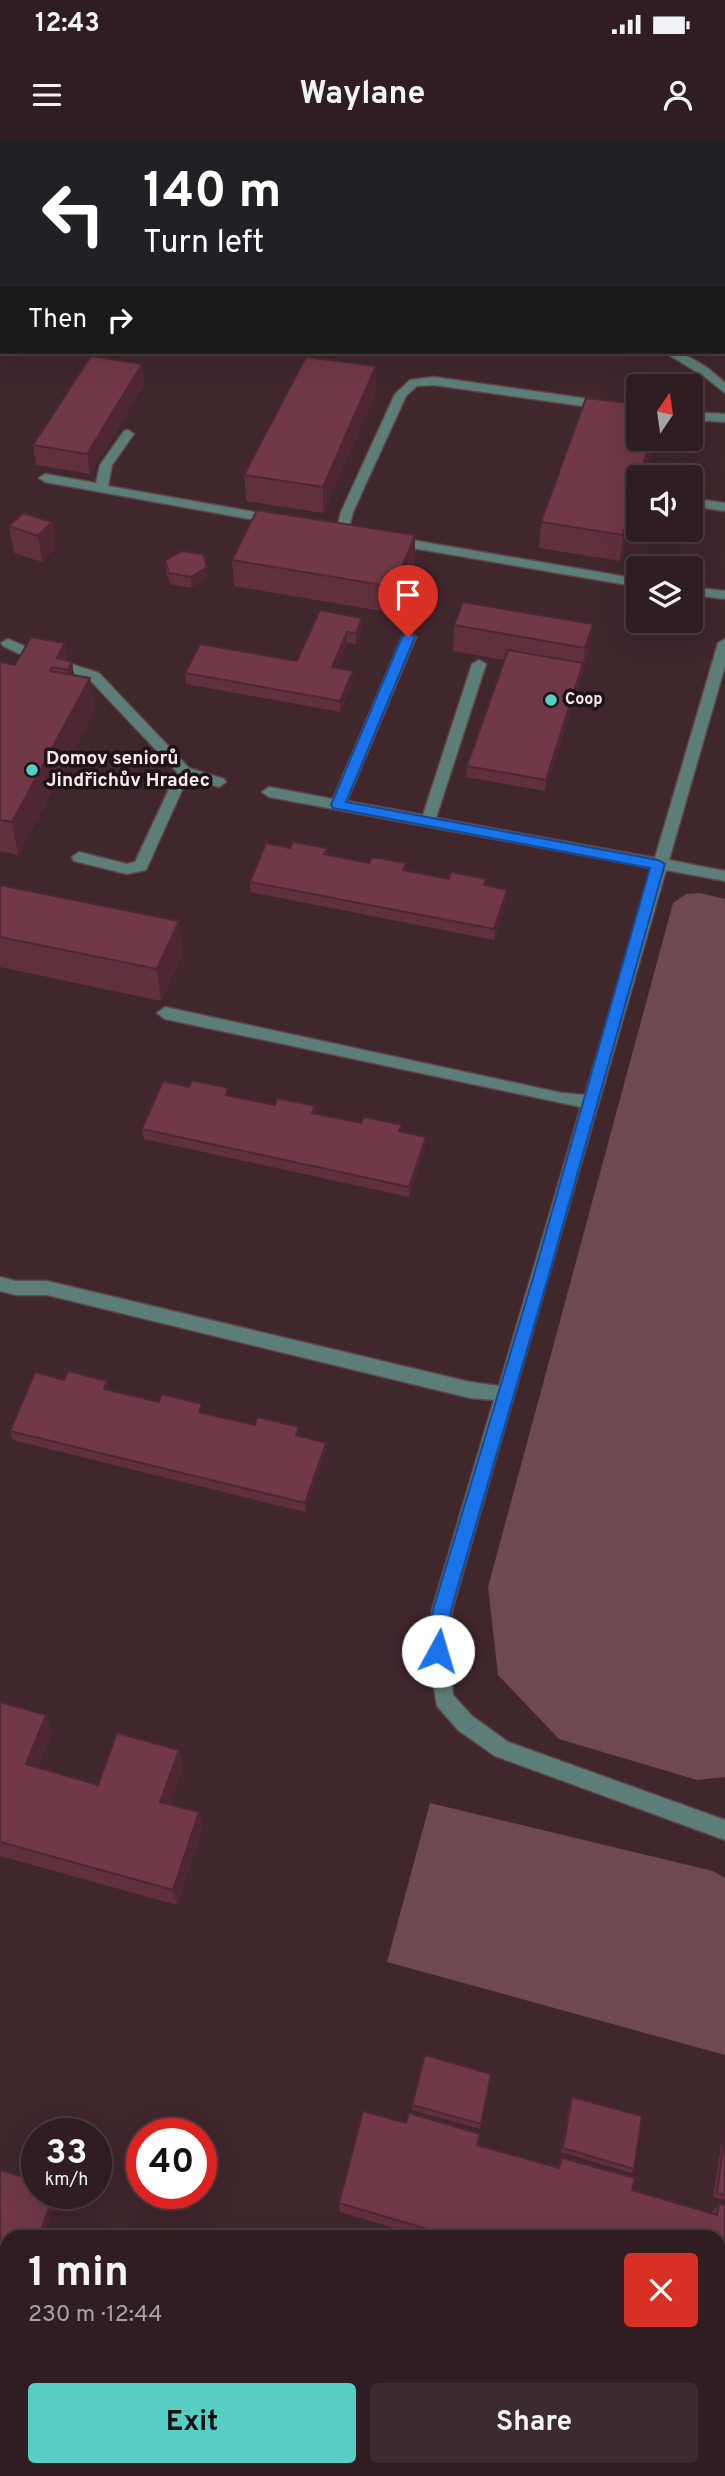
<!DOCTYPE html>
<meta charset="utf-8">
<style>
:root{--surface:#2f1d21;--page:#3b2a2e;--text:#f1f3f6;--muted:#a7a2a5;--line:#4a3b3f;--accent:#56cec3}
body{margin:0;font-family:Overpass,sans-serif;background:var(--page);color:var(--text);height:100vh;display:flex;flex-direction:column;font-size:26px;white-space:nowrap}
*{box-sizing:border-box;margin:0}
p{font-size:23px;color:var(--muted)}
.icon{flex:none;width:38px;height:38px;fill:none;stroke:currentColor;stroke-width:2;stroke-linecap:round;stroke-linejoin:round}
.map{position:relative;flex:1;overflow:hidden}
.side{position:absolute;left:0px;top:2090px;width:726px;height:247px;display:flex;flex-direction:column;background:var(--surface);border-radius:21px 21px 0 0;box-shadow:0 7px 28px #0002,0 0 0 2px var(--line)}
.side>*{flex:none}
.guide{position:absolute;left:0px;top:0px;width:726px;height:214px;box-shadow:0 7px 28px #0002,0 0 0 2px var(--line);background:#202124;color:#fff;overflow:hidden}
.needle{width:46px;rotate:13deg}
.fabs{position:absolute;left:626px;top:234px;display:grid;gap:14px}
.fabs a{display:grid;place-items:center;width:77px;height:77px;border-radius:7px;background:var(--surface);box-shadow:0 7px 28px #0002,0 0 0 2px var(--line);font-size:35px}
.speed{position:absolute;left:21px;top:1978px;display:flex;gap:14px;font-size:35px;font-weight:700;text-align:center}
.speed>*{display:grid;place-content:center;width:91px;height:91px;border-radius:50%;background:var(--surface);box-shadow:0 7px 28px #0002,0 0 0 2px var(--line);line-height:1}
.speed small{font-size:18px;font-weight:400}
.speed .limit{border:10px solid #d22;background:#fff;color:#111}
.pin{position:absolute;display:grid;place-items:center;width:60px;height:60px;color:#fff;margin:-72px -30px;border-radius:50% 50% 50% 0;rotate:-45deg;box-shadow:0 0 7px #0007}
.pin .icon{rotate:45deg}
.me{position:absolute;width:77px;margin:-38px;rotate:6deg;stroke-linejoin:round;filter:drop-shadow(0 0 5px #0008)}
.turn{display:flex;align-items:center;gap:24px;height:147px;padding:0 28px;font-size:32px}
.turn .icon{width:91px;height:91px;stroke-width:2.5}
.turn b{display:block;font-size:49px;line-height:60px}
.then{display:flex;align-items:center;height:66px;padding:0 28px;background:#0003;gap:14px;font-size:26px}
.round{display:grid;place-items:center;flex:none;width:74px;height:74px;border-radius:7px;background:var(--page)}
.head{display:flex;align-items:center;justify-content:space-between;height:119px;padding:0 28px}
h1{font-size:42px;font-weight:700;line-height:52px}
.primary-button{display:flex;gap:14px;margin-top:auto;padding:14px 28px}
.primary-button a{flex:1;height:80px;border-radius:7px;background:var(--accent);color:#111;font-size:28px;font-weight:700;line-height:80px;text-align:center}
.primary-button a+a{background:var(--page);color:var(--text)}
.status{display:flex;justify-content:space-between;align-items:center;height:49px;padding:0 35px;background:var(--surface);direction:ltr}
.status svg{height:19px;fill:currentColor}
header{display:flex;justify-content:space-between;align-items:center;height:91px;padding:0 28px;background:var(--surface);font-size:32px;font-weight:700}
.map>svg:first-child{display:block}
.green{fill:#6f4850}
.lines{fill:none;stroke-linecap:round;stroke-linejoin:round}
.minor-casing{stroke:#5d464b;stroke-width:3}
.minor{fill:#5d7d79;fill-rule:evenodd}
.wall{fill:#61303d}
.shaded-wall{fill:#4f2732}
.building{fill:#713847;stroke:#4f2732;stroke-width:2}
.route{fill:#1a73e8;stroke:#114b97;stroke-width:2}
.poi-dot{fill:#56cec3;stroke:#1e1315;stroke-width:2.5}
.labels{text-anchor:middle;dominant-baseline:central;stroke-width:7;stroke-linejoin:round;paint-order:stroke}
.far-poi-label{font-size:16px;font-weight:bold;fill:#fae9ec;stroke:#1e1315;text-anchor:start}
.poi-label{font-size:19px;font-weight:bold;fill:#fae9ec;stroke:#1e1315;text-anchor:start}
</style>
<div class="status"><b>12:43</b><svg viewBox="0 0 49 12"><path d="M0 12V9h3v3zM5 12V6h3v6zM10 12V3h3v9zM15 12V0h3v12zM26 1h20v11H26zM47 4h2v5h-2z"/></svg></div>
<header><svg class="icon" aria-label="menu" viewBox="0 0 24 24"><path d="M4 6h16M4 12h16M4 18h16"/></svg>Waylane<svg class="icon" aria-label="person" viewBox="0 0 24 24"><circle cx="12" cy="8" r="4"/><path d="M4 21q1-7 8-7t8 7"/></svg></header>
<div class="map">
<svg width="725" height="2336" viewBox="0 0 725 2336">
<rect width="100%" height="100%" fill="#3f272c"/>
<g class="green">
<polygon points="0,0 303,0 2,2 2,132"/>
<polygon points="700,753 725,759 725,1637 697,1640 559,1599 498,1535 488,1447 673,763 686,754"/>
<polygon points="430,1663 713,1731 725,1738 725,1915 387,1822"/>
</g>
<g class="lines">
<defs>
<g id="minor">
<rect x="0" y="78" width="2" height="9"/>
<rect x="0" y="148" width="2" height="6"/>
<path d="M 664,212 C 686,211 709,227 725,243 L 725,253 L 705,237 Z"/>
<polygon points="434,237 639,266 639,274 434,245 417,246 406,256 353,372 348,392 347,395 337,395 336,392 341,372 395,254 410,240"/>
<polygon points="691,272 725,274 725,282 691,280"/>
<polygon points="128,290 134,294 112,325 108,346 277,376 283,380 277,384 45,342 39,338 45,334 96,343 100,325 124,291"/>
<polygon points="691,358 725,363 725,371 691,366"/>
<polygon points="394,397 639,439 639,447 389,404 388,401"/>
<polygon points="691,447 725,451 725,459 691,455"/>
<polygon points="409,493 416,497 347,661 423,675 472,524 479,520 486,524 436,678 655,718 718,503 725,499 725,526 669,720 725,731 725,741 666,730 452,1470 448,1511 453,1555 472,1576 508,1602 725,1680 725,1700 495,1616 458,1590 437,1566 428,1511 432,1470 494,1260 470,1258 47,1155 16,1155 0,1151 0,1137 16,1141 47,1141 470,1242 499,1246 581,967 165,879 157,873 165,867 562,953 585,955 652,728 269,657 262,652 269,647 333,659 402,497"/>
<polygon points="8,499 47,516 99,533 189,628 224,639 226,642 219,647 188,637 146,730 127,734 74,721 72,717 79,712 127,724 135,722 177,632 89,539 37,522 3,506 1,503"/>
</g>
</defs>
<use href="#minor" class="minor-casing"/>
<use href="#minor" class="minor"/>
</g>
<g class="wall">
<polygon points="144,244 90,334 36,325 33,305"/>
<polygon points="376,252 323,373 246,361 244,335"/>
<polygon points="639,299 655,299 644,338 639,338 639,355 620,421 539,408 541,382"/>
<polygon points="52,382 55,408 42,422 14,413 9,386"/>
<polygon points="165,420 208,438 191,448 170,444 166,431"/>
<polygon points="232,420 415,422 394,473 234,446"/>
<polygon points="463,462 590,510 545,651 466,637 467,626 504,520 453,511 454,485"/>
<polygon points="320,470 362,489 356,504 347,503 336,528 353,531 353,542 340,572 186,544 185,533 297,521"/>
<polygon points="68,521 72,522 74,535 90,538 95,571 18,715 0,711 0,522 15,525"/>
<polygon points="290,708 327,708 327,715 449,739 486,739 485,746 507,750 507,760 494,800 250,752 250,742"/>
<polygon points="0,745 183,813 161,861 0,827"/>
<polygon points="229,955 275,965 315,966 315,974 426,997 425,1007 409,1057 144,999 142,989"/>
<polygon points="109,1251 326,1303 326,1311 305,1372 13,1300 10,1291"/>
<polygon points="0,1562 46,1575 52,1592 38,1628 98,1645 179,1610 183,1628 169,1664 199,1672 203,1688 177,1765 0,1716"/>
<polygon points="491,1934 480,1989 412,1970 412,1965"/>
<polygon points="572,1957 634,2029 631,2033 561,2012 570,1962"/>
<polygon points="406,1983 558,2028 562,2018 632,2050 711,2073 719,2064 725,2065 725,2189 719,2187 719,2096 421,2096 340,2072 339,2063"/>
<polygon points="724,2001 725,2001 725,2060 713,2057 721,2005"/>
</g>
<g class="shaded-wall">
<polygon points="142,224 144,244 90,334 87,314"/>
<polygon points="376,226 376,252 323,373 323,347"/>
<polygon points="651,299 655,299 644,338 640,338"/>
<polygon points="639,341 639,355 620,421 623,395"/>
<polygon points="52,382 55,408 42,422 38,396"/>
<polygon points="415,395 415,422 394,473 394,447"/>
<polygon points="207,427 208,438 191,448 191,437"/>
<polygon points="362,478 362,489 356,504 356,493"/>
<polygon points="593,484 590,510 545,651 546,640 583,523 585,508"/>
<polygon points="347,492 347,503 332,538 332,527"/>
<polygon points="65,503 69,528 72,522 77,555 73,563 68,530 57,518"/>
<polygon points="353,531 353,542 340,572 340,561"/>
<polygon points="90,538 95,571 18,715 12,682"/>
<polygon points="507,750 507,760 494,800 494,789"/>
<polygon points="179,781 183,813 161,861 157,829"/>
<polygon points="426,997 425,1007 409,1057 409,1047"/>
<polygon points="107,1241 109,1250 106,1259 104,1249"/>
<polygon points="326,1303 326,1311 305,1372 305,1363"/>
<polygon points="46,1575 52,1592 33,1641 26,1624"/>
<polygon points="179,1610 183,1628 164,1678 160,1662"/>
<polygon points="199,1672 203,1688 177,1765 173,1750"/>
<polygon points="54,2053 58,2053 44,2096 39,2096"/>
</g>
<g class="building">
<polygon points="91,216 142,224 87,314 33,305"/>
<polygon points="306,217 376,226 323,347 244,335"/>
<polygon points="586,258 639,264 639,299 651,299 639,338 623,395 541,382"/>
<polygon points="257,370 415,395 394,447 232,420"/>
<polygon points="23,373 52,382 38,396 9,386"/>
<polygon points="182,411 203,414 207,427 191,437 169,433 165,420"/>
<polygon points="463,462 593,484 585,508 454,485"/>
<polygon points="320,470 362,478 356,493 347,492 332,527 353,531 340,561 185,533 200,504 297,521"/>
<polygon points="31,497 65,503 57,518 72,522 68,530 52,527 50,531 90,538 12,682 0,680 0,522 15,525"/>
<polygon points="508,510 583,523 546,640 467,626"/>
<polygon points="293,702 327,708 324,714 369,723 372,717 406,723 403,730 449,739 451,732 486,739 484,745 507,750 494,789 250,742 266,703 290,708"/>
<polygon points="0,745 179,781 157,829 0,797"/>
<polygon points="192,940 228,948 226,955 275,965 277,958 315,966 312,973 361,983 364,977 402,985 399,991 426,997 409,1047 142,989 163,941 189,947"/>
<polygon points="68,1231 107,1241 104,1249 159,1262 161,1254 202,1264 199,1272 255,1285 257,1277 299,1287 296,1295 326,1303 305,1363 10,1291 35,1232 64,1240"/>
<polygon points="0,1562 46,1575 26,1624 98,1645 117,1593 179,1610 160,1662 199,1672 173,1750 0,1702"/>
<polygon points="425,1915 491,1934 481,1984 412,1965"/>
<polygon points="572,1957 642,1976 634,2029 563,2008"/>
<polygon points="363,1971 406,1983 409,1973 480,1994 477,2005 559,2028 562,2018 635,2038 632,2050 717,2075 719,2064 725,2065 725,2179 719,2178 719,2096 451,2096 339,2063"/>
<polygon points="724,2001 725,2001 725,2055 717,2053"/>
<polygon points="0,2030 37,2041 37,2053 54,2053 39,2096 7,2096 7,2177 0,2175"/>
<polygon points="230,2329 269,2329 267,2336 228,2336"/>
</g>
<polygon class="route" points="408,493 415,497 346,662 658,720 665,724 548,1138 451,1470 447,1511 444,1517 438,1520 431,1517 429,1511 433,1470 533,1138 650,728 333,668 331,665 402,497"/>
<g class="poi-dot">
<circle cx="551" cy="560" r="7"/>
<circle cx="32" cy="630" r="7"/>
</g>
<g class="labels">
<g class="far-poi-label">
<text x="565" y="560">Coop</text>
</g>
<g class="poi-label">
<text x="46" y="619">Domov seniorů<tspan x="46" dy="22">Jindřichův Hradec</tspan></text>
</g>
</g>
</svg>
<div class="fabs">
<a><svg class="needle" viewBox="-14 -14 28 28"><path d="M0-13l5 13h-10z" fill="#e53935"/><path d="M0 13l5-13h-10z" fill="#a7a2a5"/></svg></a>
<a><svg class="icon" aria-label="sound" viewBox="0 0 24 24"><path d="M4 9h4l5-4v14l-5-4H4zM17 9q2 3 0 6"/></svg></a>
<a><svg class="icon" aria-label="layers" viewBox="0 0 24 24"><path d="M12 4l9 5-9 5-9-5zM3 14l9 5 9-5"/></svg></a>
</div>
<div class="speed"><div>33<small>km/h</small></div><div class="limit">40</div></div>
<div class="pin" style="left:408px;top:497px;background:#d93025"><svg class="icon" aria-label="arrive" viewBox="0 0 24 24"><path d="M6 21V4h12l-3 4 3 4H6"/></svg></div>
<svg class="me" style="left:438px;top:1511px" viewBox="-20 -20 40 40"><circle r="19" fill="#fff"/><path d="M0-13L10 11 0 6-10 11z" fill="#1a73e8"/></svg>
<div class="guide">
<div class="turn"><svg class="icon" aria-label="left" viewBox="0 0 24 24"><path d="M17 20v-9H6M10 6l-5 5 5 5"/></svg><div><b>140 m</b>Turn left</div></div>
<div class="then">Then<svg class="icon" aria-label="right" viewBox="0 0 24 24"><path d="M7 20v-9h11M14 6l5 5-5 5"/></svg></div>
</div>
<section class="side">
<div class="head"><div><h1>1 min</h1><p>230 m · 12:44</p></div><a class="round" style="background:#d93025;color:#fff"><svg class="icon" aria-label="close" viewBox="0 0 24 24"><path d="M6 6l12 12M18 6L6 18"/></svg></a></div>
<div class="primary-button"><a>Exit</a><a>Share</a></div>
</section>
</div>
